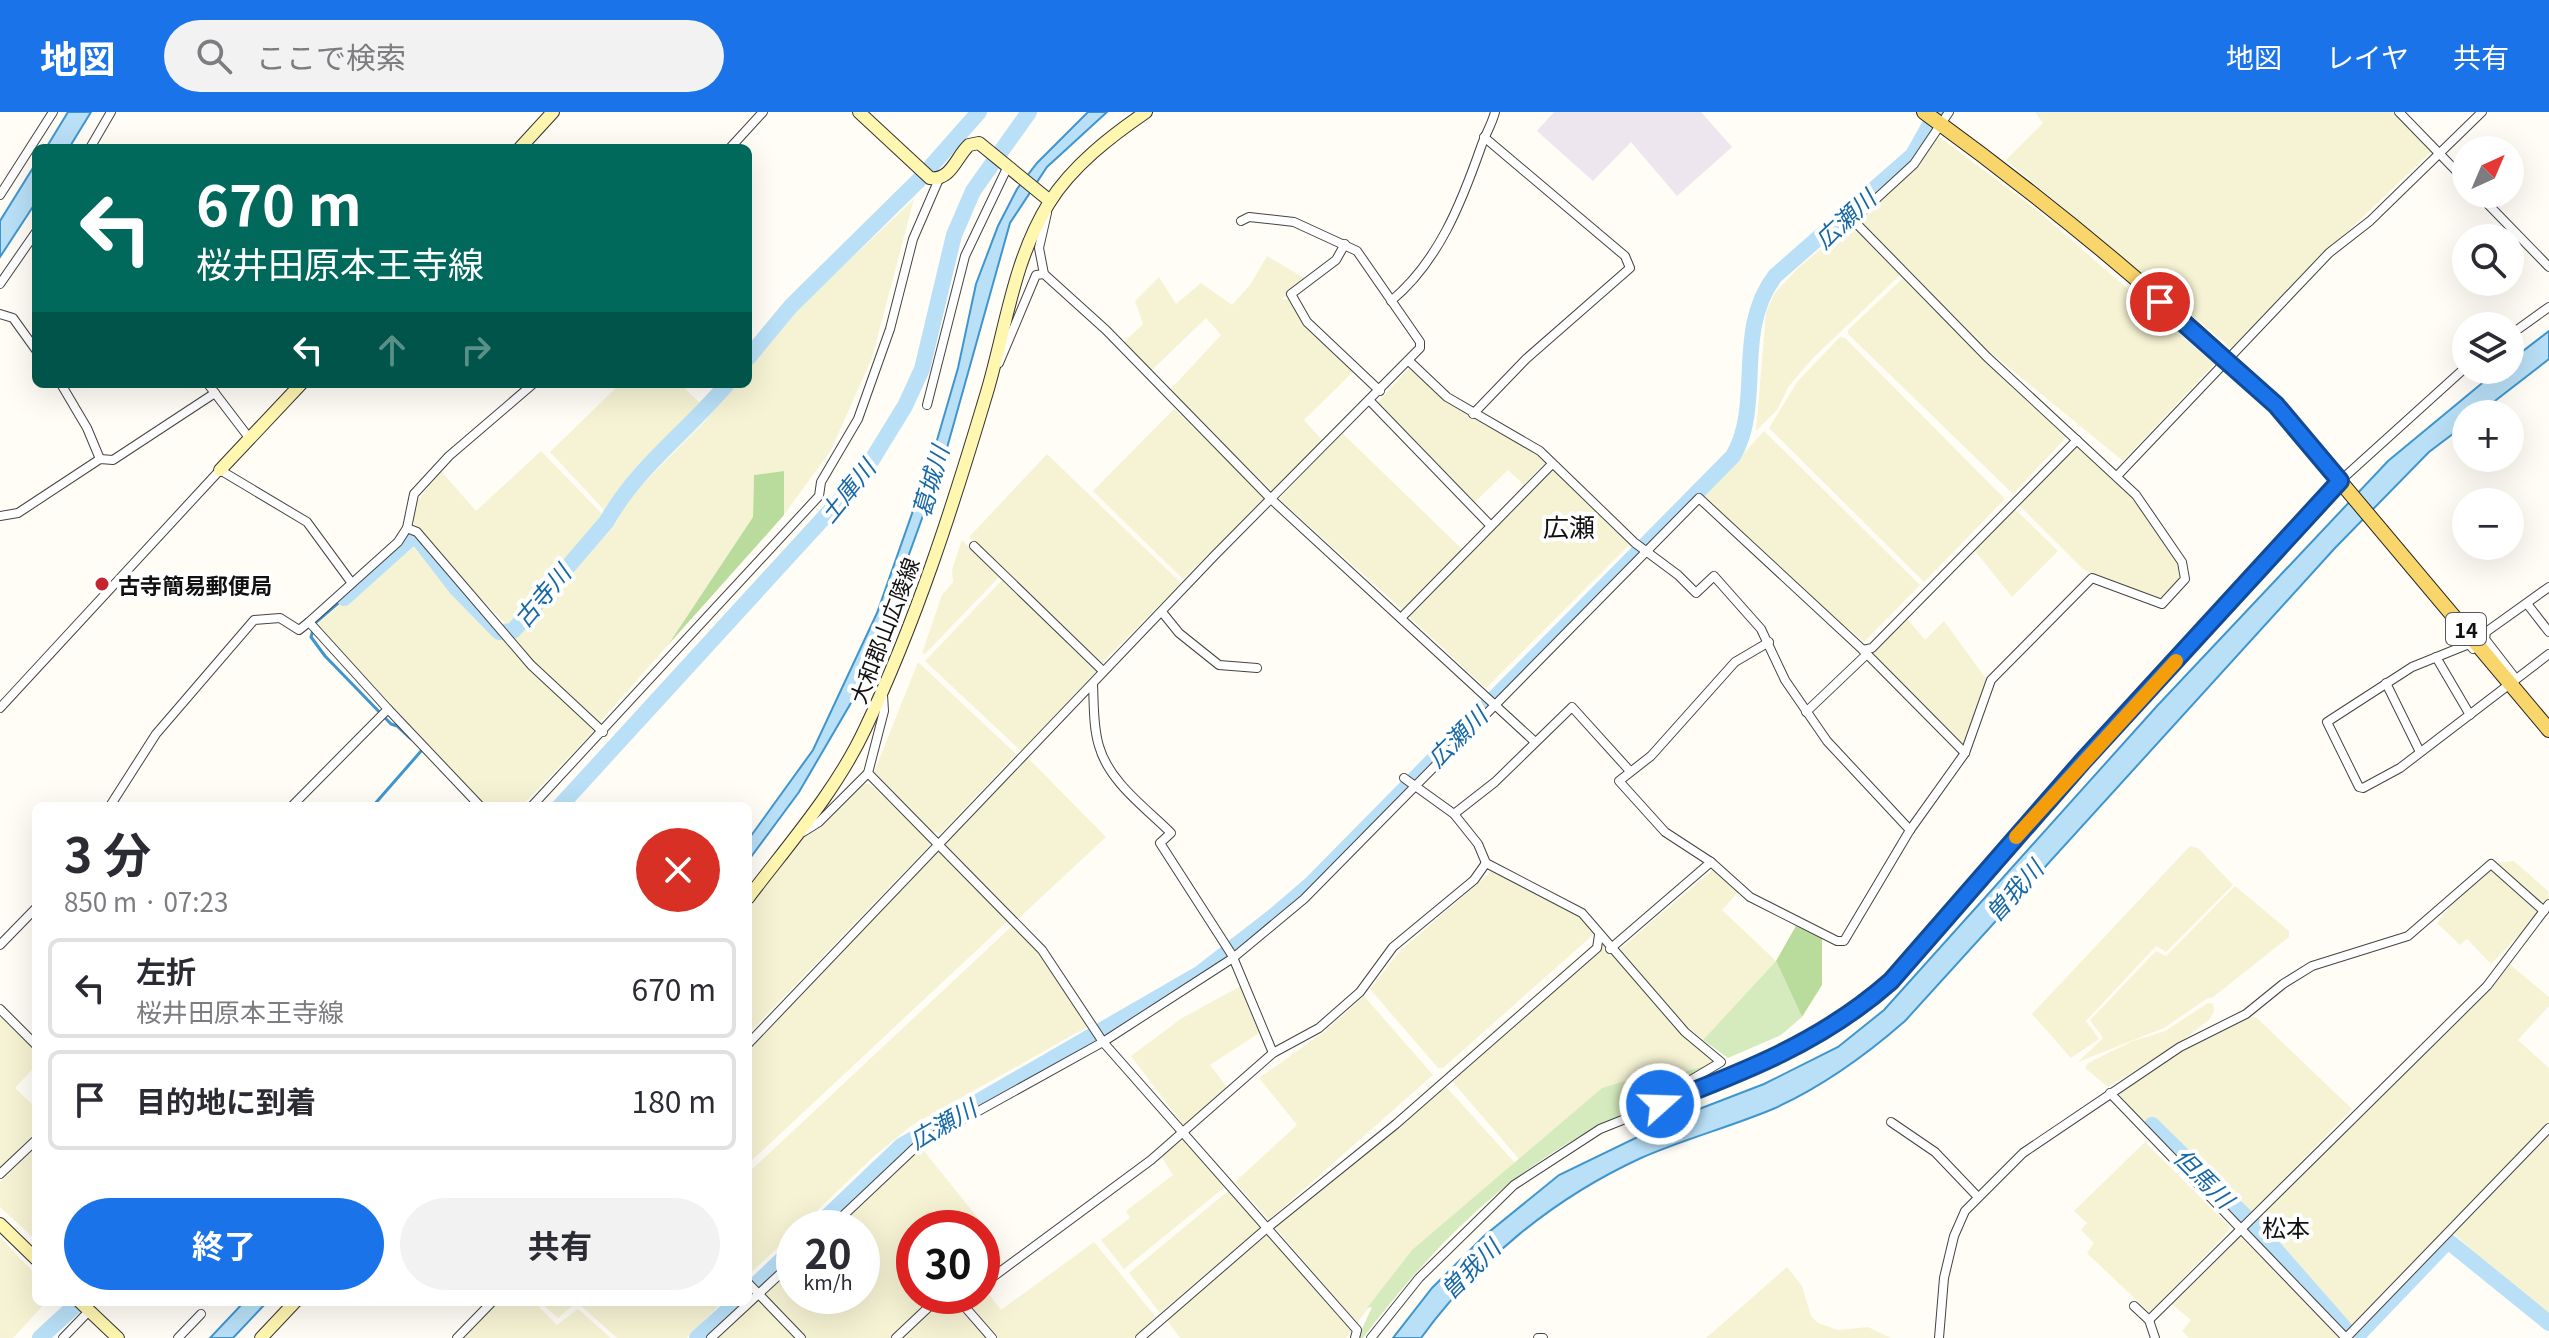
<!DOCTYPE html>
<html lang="ja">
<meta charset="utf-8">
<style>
:root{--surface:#fff;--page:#f2f2f3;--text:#2b2b33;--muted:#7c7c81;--line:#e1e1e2;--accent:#1a73e8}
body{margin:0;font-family:Georgia,"Noto Sans JP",serif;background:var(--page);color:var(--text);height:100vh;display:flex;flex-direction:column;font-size:30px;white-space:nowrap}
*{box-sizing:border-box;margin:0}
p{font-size:26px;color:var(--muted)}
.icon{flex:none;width:44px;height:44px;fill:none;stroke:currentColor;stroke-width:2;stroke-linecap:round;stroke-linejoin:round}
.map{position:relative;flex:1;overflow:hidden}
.details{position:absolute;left:32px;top:690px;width:720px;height:504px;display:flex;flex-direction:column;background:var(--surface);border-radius:12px;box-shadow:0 8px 32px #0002}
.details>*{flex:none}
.banner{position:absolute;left:32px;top:32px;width:720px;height:244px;border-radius:12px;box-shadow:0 8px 32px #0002;background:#00695c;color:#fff;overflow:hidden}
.needle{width:52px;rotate:44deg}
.controls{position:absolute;left:2452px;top:24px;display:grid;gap:16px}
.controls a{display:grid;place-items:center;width:72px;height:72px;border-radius:50%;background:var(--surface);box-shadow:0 8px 32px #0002;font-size:40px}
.speed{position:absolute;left:776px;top:1098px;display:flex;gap:16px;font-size:40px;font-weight:700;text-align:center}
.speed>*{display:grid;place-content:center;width:104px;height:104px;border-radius:50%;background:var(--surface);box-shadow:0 8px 32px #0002;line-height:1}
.speed small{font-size:20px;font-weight:400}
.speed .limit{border:12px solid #d22;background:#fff;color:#111}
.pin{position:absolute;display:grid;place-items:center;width:68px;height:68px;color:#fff;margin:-34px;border:4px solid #fff;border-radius:50%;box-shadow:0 2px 8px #0007}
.me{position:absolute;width:88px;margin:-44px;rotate:70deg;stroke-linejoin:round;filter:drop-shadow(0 0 6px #0008)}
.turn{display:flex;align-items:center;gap:28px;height:168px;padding:0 32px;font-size:36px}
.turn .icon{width:104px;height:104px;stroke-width:2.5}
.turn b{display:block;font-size:56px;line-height:68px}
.lanes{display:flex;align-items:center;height:76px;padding:0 32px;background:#0003;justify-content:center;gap:40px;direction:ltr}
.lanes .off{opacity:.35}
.round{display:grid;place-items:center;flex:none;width:84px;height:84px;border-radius:42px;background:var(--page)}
.summary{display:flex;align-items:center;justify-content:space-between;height:136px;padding:0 32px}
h1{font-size:48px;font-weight:700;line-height:60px}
.button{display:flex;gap:16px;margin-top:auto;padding:16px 32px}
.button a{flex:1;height:92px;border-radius:48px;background:var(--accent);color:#fff;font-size:32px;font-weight:700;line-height:92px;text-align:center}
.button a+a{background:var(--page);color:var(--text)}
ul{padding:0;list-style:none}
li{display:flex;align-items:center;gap:24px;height:100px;margin:0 16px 12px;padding:0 16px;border:4px solid var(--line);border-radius:12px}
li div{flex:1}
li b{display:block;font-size:30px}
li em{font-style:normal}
header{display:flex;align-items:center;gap:48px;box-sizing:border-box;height:112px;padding:0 40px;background:var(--accent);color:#fff}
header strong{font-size:38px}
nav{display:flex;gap:44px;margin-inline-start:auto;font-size:28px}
.search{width:560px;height:72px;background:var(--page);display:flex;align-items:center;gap:20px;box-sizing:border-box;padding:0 28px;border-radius:44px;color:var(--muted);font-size:30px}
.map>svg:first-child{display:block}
.industrial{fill:#eee6ef}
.farmland{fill:#f6f3d4}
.green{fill:#d5ebbd}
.forest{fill:#b9dc9c}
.water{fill:#b9e0f7;stroke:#3f96cf;stroke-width:2}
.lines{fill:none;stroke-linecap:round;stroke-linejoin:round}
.stream{stroke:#3f96cf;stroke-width:3}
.river{stroke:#b9e0f7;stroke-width:16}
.street-casing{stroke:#444;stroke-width:10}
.secondary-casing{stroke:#333;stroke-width:14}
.primary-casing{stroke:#222;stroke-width:16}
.street{stroke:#fff;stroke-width:8}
.secondary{stroke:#fff6b0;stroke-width:12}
.primary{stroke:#f9d66b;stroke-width:14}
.route-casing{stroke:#114b97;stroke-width:20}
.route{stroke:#1a73e8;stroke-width:14}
.slow{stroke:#f59e0b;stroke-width:14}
.poi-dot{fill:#c4262e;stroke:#fff;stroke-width:3}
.labels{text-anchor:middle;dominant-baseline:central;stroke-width:8;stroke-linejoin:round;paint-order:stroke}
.shield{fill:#fff;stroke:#585858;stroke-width:2}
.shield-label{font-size:20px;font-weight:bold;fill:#111}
.poi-label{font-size:22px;font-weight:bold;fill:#111;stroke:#fff;text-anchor:start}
.street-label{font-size:22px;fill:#111;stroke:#fff}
.water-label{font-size:24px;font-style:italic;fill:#1768a6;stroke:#fff}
.neighbourhood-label{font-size:24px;fill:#111;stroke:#fff}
.quarter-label{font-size:26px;fill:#111;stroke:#fff}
</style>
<header>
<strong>地図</strong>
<div class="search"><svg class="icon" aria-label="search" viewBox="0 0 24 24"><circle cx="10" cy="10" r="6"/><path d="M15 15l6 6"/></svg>ここで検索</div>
<nav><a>地図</a><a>レイヤ</a><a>共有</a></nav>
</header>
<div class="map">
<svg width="2549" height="1226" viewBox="0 0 2549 1226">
<rect width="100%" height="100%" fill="#fffdf5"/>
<polygon class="industrial" points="1554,0 1701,0 1732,35 1677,84 1631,30 1593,69 1537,19"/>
<g class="farmland">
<polygon points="2035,0 2393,0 2432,39 2327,139 2233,238 2006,48 2043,11"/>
<polygon points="1938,24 2038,99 2214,252 2123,349 1974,227 1857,109"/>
<polygon points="914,87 872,246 831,338 784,403 784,359 754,363 753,405 668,533 597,613 518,536 516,527 617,410 624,391 705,309 736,272 748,272 748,257 803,192"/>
<polygon points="1851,111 1900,163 1813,246 1789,274 1777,298 1756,319 1766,200 1775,181 1797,157"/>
<polygon points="1267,144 1306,167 1282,187 1291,187 1354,259 1304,308 1324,330 1273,380 1168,280 1221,223 1206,206 1150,260 1123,231 1143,212 1135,189 1159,165 1176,192 1201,171 1232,193 1250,173"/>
<polygon points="1902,167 1907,167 1968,228 2073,318 2013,382 1848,222 1848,218"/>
<polygon points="1840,225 1845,226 2005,387 1924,470 1769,316 1797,270"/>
<polygon points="1409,256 1447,290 1535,338 1546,350 1524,373 1508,358 1475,390 1378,290"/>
<polygon points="620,272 680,272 703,294 651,344 619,381 607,401 550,340"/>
<polygon points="1174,297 1266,385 1183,467 1093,379"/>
<polygon points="1764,319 1920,473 1864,530 1775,454 1705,384"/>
<polygon points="1342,321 1462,437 1403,498 1279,387"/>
<polygon points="2078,328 2083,328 2122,363 2181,451 2183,464 2160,486 2118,474 2084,458 2018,392"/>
<polygon points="541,339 605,405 510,516 456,462 414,411 414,401 418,388 441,359 476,399"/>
<polygon points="1047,342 1181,471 1102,551 969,425"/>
<polygon points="1551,355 1628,430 1628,434 1486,576 1407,503"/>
<polygon points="2013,395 2058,439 2012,485 1971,434"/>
<polygon points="415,426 461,490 498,521 594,619 522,694 486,694 317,513"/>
<polygon points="962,428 999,465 925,542 922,541 942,483 953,470 952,457"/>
<polygon points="1003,467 1098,558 1021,639 925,549"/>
<polygon points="1903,502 1925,528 1944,509 1987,568 1965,633 1869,539"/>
<polygon points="918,550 1016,642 941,721 933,720 874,660"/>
<polygon points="1026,644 1106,725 1018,807 944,732"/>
<polygon points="861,672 870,672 930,729 930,733 748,922 748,793 790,739"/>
<polygon points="2190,734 2198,736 2233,773 2166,840 2156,834 2086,909 2099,927 2071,946 2032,902"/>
<polygon points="937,737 1008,809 748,1052 748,931"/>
<polygon points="2514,749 2548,779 2549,787 2523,819 2491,852 2467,827 2460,833 2437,811 2464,777 2497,751"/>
<polygon points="1715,756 1741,777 1722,798 1776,849 1703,928 1681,909 1620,837"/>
<polygon points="1492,759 1580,804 1594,822 1443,956 1438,956 1370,877 1400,839"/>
<polygon points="2235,774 2289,819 2289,825 2212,886 2208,886 2164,916 2078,950 2103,926 2090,908 2156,839 2166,844"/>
<polygon points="1012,814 1037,835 1087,915 911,1014 871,1047 799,1116 794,1116 794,1121 748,1163 748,1061"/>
<polygon points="1598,828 1714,944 1715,951 1666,965 1602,976 1519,1047 1445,961"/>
<polygon points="2506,849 2549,885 2549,894 2518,928 2549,956 2549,1012 2349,1216 2248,1115"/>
<polygon points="1241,874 1262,919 1210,953 1230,979 1184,1014 1131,944 1182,906"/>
<polygon points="1364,884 1433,963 1269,1108 1235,1070 1297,1013 1259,966 1324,920"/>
<polygon points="2208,891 2213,892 2214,899 2210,907 2173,936 2108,975 2085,956 2088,951 2133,929 2165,919"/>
<polygon points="0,903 36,937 36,953 15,976 36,996 36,1020 0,1055"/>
<polygon points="2249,905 2256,905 2352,997 2245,1107 2238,1108 2141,1013 2118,979 2212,914"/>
<polygon points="1439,967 1515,1051 1412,1138 1357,1211 1273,1113"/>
<polygon points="2549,1023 2549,1207 2453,1121"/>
<polygon points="1182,1026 1226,1074 1124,1157 1101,1128 1130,1106 1126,1099 1173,1063 1160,1042"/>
<polygon points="2145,1030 2231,1116 2150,1201 2087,1141 2094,1131 2081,1118 2087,1111 2074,1099"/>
<polygon points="920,1034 981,1110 974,1116 914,1116 914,1184 936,1184 891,1226 806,1226 763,1182 794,1147 794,1184 862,1184 862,1116 826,1116"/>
<polygon points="36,1035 36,1128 0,1095 0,1070"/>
<polygon points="1227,1080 1233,1080 1261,1115 1160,1201 1129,1161"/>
<polygon points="1266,1120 1353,1216 1346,1226 1180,1226 1166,1207"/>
<polygon points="2239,1123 2342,1226 2189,1226 2182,1219 2191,1208 2170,1191"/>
<polygon points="0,1125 36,1163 36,1190 46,1190 13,1226 0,1226"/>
<polygon points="991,1129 1005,1154 982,1169 982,1136"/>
<polygon points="1094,1130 1156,1205 1134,1226 995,1226 965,1189 982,1184 984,1176 1001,1198"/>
<polygon points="1787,1155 1802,1174 1811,1204 1818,1211 1838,1218 1868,1215 1891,1226 1706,1226"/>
<polygon points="757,1186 798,1226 711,1226"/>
<polygon points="945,1189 952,1189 986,1226 901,1226 937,1192"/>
<polygon points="495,1190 534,1190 557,1213 578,1197 611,1226 460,1226"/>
<polygon points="540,1190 722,1190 687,1226 617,1226 577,1190 558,1206"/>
</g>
<g class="green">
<polygon points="1776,849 1802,905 1781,923 1728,946 1703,928"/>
<path d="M 1715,951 L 1690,968 L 1653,983 L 1652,990 C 1627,1002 1600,1013 1575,1027 C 1489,1076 1422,1148 1363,1226 L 1358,1226 L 1372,1195 L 1367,1196 L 1412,1138 L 1602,976 L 1651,961 L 1666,965 Z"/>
</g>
<g class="forest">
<polygon points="784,359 784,403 668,533 753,405 754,363"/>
<polygon points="1797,812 1822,825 1822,873 1802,905 1776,849"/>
</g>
<g class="water">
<polygon points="68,0 91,0 69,36 46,36"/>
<polygon points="1088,0 1107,0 1047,55 1010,111 945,343 862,572 799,680 748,749 748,728 813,638 877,501 933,342 958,256 976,172 998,114 1017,77 1037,51"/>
<polygon points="36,51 36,90 0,145 0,109"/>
<path d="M 2549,219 L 2549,247 L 2478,302 L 2466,302 L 2466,312 L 2429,340 L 2335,436 L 1905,909 C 1865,944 1822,975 1773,997 C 1730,1015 1684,1027 1641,1046 C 1554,1086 1477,1149 1421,1226 L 1393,1226 L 1432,1176 L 1484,1124 L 1559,1063 L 1681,1004 L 1764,972 L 1838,935 L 1884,898 L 2157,594 L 2388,349 L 2498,258 L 2510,258 L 2510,249 Z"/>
<polygon points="244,1190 267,1190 233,1226 210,1226"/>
</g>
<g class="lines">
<g class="stream">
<polyline points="344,486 315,511 311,525 325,544 391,612 397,614 411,627"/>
<polyline points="373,694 422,638"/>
</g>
<g class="river">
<polyline points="748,246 791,194 918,69 979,0"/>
<path d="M 344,486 L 413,424 L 417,425 L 457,477 L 499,520 L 513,519 L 607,409 C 637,355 688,319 727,272"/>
<polyline points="560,694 862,364 905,294 922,257 954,123 973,79 1029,0"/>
<polyline points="2152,1013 2253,1112 2353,1226"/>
<path d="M 815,1116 L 901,1034 L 1199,862 L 1275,803 L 1311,772 L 1733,344 C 1764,292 1733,219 1775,164 L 1913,43 L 1937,0"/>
<polyline points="748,1180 794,1136"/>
<polyline points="40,1226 79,1190"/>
<polyline points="697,1226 737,1190"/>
<polyline points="2355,1226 2448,1129 2549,1211"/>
</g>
<defs>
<g id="street">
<polyline points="2399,0 2466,69"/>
<polyline points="90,36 111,0"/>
<polyline points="730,36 763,0"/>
<polyline points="2478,82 2549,155"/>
<polyline points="0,83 53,0"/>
<polyline points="1047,101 1039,136 1044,162 1106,218 1271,387 1534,629"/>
<polyline points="1345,132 1336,148 1291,182 1307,210 1380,279"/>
<polyline points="0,172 36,120"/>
<path d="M 1391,189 C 1438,150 1461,92 1481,35 C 1485,23 1492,12 1495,0"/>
<polyline points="0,202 13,206 36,238"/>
<polyline points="2510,223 2549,195"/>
<polyline points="1409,249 1447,285 1540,339 1635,431 1678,463 1696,481 1714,464 1761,517 1785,568 1827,629 1910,718"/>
<polyline points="999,251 1036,163 1044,162"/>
<polyline points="61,272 87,316 100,347"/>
<polyline points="208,272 250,327"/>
<polyline points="1370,289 1491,414"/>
<polyline points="927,293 965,144 1008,54"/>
<polyline points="1473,302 1526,247 1630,156 1625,144 1484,25"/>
<polyline points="2117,364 2329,141 2370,109 2482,0"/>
<polyline points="0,404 18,401 100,347 113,348 215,281"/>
<polyline points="407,416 417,420 531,553 603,620"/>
<polyline points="974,434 1103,559"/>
<polyline points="2528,493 2549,520"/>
<polyline points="1162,500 1179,521 1219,553 1257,556"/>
<polyline points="1401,506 1552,352"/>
<polyline points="2473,537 2469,532 2412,555 2327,610 2359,675 2363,676 2400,656 2549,542"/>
<polyline points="1863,538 1872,536 2077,328"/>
<polyline points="2436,545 2470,603"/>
<polyline points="2516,567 2485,527 2486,520 2549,475"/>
<polyline points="2386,571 2420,640"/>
<path d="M 1093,572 C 1094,592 1093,615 1099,634 C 1109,670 1146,696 1171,721 L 1160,731 L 1232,843 L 1273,941"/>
<polyline points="883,583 884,599 868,661 1042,838 1103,930 1357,1218 1355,1226"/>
<polyline points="0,596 220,358 307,410 351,470"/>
<polyline points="388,597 480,694"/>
<polyline points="1806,600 1867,542"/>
<polyline points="1404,666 1454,702 1478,732 1486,751 1582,801 1685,920 1721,950 1669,981 1660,991"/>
<polyline points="110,694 156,622 254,508 280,506 299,518 309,510 398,430 407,416 414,382 449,344 533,272"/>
<polyline points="292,694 388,597 309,510"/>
<polyline points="532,694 819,384 821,370 858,307 890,217 913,127 939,67"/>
<polyline points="1454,702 1495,670 1572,595 1629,658"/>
<polyline points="803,720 819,710 868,661"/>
<polyline points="1711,750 1665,720 1619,669 1651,644 1735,550 1769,530"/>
<polyline points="0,833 36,796"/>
<polyline points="1610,837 1711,750 1750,785 1837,829 1844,829 1910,718 1965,641 1991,568 2092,466 2162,492 2185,467 2182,450 2136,383 1987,245 1853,108 1914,52 1949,0"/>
<polyline points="0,897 36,933"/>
<polyline points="748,932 1215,443 1420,236 1420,230 1357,139 1294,110 1249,105 1241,109"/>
<polyline points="2110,981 2345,1225"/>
<polyline points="1891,1010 1935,1040 1977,1084"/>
<polyline points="0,1062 36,1028"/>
<polyline points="830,1116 919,1032 1103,930 1233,846 1304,787 1699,386 1863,538 1965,641"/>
<polyline points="748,1171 801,1226"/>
<polyline points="982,1173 1151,1048 1273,941 1319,916 1360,880 1393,835 1474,768 1486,751"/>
<polyline points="958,1187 992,1226"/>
<polyline points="2134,1194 2149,1208 2155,1226"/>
<polyline points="2149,1208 2487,874 2549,792"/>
<polyline points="63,1226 89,1199"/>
<polyline points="178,1226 201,1202"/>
<polyline points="457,1226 492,1190"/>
<polyline points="711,1226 794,1149"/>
<polyline points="896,1226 933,1191 943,1185 963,1184"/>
<polyline points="1140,1226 1267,1116 1396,1012 1597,836 1599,823"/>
<polyline points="1371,1226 1419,1166 1514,1073 1600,1017 1780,945 1824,921 1891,869 2083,649 2340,369 2466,255"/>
<polyline points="1538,1226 1543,1226"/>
<polyline points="1939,1226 1944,1166 1954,1124 1965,1099 2023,1041 2180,935 2246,902 2283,872 2312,854 2408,824 2491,752 2544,799"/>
<polyline points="2346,1226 2549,1016"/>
</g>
<g id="secondary">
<path d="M 859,0 L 930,66 C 951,69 956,45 969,33 L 979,31 L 1050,89"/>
<polyline points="520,36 553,0"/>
<polyline points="220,358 301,272"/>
<path d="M 748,786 C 789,732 836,679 865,617 C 916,510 953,394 987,280 C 1006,216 1013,149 1049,91 C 1072,54 1111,24 1146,0"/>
<polyline points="0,1112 36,1147"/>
<polyline points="80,1190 118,1226"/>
<polyline points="261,1226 295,1190"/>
</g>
<path id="primary" d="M 1924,0 C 2047,89 2166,188 2276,293 L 2549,618"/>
</defs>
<use href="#street" class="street-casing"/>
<use href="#secondary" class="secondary-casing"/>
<use href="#primary" class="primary-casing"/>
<use href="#street" class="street"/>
<use href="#secondary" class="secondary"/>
<use href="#primary" class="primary"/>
</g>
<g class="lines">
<defs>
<path id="route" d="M 1660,992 C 1744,960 1822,930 1891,869 L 2083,649 L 2340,369 L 2276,293 L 2160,190"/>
</defs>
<use href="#route" class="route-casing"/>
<use href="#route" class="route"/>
<polyline class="slow" points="2016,725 2176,549"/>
</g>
<circle class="poi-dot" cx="102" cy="472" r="8"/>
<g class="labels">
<rect class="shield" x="2446" y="501" width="40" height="32" rx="6"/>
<g class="shield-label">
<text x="2466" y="517">14</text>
</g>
<g class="poi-label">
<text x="118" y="472">古寺簡易郵便局</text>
</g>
<g class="street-label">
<text transform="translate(883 518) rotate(-69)">大和郡山広陵線</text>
</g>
<g class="water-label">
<text transform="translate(1844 106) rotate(-43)">広瀬川</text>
<text transform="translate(929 369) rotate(-74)">葛城川</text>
<text transform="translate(846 378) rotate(-51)">土庫川</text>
<text transform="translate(541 483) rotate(-50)">古寺川</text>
<text transform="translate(1456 624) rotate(-45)">広瀬川</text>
<text transform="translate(2013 778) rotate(-48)">曽我川</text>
<text transform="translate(942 1011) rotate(-30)">広瀬川</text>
<text transform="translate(2205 1065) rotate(45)">但馬川</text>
<text transform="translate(1469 1156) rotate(-45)">曽我川</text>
</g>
<g class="neighbourhood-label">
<text x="2286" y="1114">松本</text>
</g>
<g class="quarter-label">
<text x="1569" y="413">広瀬</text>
</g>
</g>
</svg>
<div class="controls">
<a><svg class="needle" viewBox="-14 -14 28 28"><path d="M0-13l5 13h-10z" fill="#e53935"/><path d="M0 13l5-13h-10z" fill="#7c7c81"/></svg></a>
<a><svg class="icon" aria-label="search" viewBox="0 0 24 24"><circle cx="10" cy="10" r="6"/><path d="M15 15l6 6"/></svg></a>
<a><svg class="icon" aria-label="layers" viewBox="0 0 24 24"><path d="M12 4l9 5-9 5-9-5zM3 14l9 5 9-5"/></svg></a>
<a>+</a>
<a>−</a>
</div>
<div class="speed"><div>20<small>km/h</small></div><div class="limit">30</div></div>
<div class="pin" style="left:2160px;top:190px;background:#d93025"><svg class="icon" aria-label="arrive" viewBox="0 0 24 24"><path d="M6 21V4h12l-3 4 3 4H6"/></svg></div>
<svg class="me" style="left:1660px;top:992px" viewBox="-20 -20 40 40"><circle r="17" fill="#1a73e8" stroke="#fff" stroke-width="3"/><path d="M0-11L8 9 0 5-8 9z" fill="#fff"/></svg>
<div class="banner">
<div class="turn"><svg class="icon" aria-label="left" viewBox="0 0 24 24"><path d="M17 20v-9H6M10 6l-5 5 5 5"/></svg><div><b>670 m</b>桜井田原本王寺線</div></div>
<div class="lanes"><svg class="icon" aria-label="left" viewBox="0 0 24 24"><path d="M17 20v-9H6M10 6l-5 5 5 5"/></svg><svg class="icon off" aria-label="ahead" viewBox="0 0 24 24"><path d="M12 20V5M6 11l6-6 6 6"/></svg><svg class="icon off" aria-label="right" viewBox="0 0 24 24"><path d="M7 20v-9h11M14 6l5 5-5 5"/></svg></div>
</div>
<section class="details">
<div class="summary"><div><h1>3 分</h1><p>850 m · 07:23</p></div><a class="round" style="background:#d93025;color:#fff"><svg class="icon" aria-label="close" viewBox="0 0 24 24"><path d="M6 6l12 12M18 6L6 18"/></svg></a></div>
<ul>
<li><svg class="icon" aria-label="left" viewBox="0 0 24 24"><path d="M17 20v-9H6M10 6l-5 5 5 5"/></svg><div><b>左折</b><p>桜井田原本王寺線</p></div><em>670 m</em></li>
<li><svg class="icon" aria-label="arrive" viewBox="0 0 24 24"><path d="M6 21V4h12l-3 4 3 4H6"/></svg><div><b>目的地に到着</b></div><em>180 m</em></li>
</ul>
<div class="button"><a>終了</a><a>共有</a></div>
</section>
</div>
